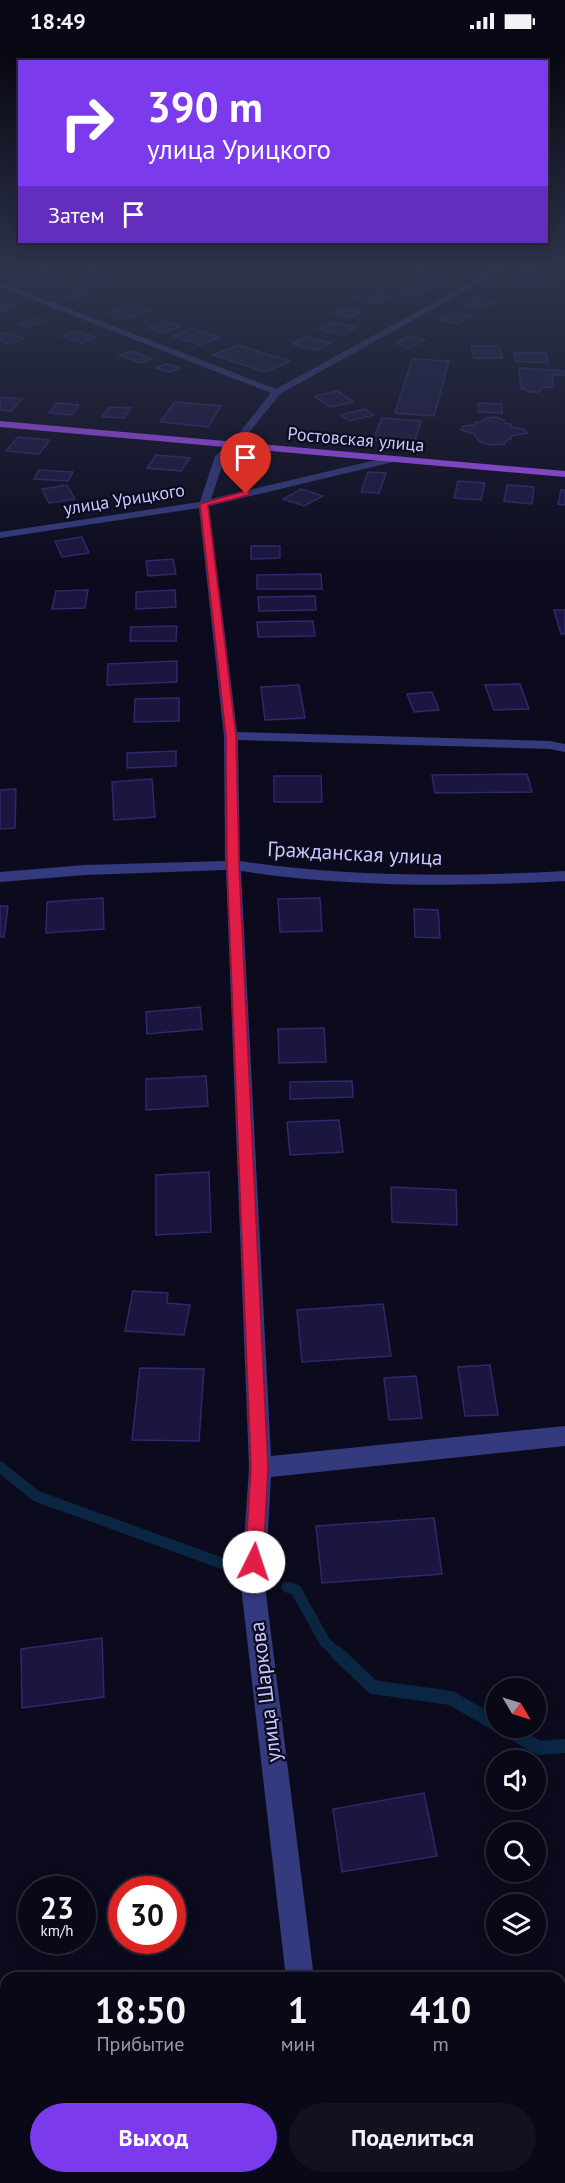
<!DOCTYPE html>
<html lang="ru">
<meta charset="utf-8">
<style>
:root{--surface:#090816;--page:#12111f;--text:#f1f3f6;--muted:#999aa1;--line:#292935;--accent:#7c3aed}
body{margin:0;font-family:"PT Sans",sans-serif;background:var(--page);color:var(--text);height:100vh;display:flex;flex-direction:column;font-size:22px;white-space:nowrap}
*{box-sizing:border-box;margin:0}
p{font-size:20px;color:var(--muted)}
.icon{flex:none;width:33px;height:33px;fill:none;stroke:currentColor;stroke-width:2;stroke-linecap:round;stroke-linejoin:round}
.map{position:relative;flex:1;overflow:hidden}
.drawer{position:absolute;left:0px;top:1930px;width:566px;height:212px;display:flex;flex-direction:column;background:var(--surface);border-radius:18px 18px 0 0;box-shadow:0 3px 15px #0003,0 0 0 2px var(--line)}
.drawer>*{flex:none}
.top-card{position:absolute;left:18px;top:18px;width:530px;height:183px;border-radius:0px;box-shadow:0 3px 15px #0003,0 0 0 2px var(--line);background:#7c3aed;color:#fff;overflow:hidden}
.needle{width:39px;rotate:128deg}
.controls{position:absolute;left:486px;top:1636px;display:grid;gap:12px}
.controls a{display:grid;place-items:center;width:60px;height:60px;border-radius:50%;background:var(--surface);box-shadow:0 3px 15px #0003,0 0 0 2px var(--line);font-size:30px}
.speed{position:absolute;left:18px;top:1834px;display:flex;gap:12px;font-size:30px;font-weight:700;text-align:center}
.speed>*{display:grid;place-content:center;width:78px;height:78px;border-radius:50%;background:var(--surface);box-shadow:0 3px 15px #0003,0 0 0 2px var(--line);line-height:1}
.speed small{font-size:15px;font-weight:400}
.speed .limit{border:9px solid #d22;background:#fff;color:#111}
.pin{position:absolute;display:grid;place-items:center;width:51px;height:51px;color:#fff;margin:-62px -26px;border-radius:50% 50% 50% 0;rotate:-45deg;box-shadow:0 0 6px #0007}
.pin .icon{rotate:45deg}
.me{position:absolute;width:66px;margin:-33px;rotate:4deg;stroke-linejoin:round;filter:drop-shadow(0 0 4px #0008)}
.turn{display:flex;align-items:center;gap:21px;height:126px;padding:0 30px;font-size:27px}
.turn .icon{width:78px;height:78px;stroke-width:2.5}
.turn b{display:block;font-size:42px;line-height:51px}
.then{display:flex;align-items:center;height:57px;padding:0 30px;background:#0003;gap:12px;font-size:22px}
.eta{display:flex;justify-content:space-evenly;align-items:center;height:102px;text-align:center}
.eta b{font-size:36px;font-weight:700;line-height:42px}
.cta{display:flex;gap:12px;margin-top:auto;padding:12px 30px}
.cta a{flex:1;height:69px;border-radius:36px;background:var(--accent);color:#fff;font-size:24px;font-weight:700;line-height:69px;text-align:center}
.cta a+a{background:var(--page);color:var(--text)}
.status{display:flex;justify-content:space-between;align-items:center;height:42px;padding:0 30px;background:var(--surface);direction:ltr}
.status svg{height:16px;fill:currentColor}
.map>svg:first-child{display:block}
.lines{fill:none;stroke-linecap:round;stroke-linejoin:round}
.stream-far1{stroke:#0a2642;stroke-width:11}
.stream{stroke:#0a2642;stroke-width:14}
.building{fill:#1a163f;stroke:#2e286c;stroke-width:1.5}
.street{fill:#343a7e;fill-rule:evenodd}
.primary{fill:#a94eff;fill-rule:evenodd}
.route{fill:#e11d48;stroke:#92132f;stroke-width:1.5}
.labels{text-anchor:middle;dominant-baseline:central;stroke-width:4.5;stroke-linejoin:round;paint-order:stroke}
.far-street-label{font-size:18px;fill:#c8c7ff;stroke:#0c0b1e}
.street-label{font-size:21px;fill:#c8c7ff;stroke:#0c0b1e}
</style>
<div class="status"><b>18:49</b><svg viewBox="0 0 49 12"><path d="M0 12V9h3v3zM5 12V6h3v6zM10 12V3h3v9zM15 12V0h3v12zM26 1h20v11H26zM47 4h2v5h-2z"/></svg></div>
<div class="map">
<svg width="565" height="2141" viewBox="0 0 565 2141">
<rect width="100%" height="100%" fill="#0c0b1e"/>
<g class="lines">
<g class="stream-far1">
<polyline points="0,1425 36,1454 221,1521"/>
<polyline points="287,1545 296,1548 325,1600 339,1613"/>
</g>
<g class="stream">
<polyline points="337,1611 373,1645 451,1656 496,1682"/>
<polyline points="504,1686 539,1706 565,1704"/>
<polyline points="560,2018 565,2016"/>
</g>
</g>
<g class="building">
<polygon points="526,228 539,231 530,236 518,233"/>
<polygon points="44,229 60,234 36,242 20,237"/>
<polygon points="93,230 103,233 83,240 72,237"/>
<polygon points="423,230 451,235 443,240 414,235"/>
<polygon points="418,243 432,246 417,253 403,250"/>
<polygon points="82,247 90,250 70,256 62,253"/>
<polygon points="367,250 392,256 378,262 354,256"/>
<polygon points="477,256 496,260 483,267 464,263"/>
<polygon points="9,261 18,264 0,270 0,264"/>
<polygon points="131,263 149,269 123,278 105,271"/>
<polygon points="345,266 362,270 351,276 334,272"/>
<polygon points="454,270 472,274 458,282 439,278"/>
<polygon points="38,276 47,279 27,286 18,283"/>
<polygon points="165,279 181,284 164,291 148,286"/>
<polygon points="333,280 356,285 343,293 319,287"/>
<polygon points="191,286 220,295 200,303 172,294"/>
<polygon points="75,289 95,295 82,301 62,294"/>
<polygon points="5,290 24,296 10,302 0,298 0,292"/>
<polygon points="410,294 425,298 410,306 395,301"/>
<polygon points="306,295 330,301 316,308 293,302"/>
<polygon points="238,303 290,319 265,330 213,313"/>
<polygon points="471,304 499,304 503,316 474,316"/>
<polygon points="132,309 152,317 140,321 119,313"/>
<polygon points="514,311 546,311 548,320 516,320"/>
<polygon points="412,317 449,319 434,374 395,371"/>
<polygon points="166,322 180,326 170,330 156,326"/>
<polygon points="519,326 565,329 565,333 552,333 554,345 543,345 539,350 530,350 521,346"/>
<polygon points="337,349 354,360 330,365 314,354"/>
<polygon points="0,355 22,357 11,369 0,368"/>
<polygon points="175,360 221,364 208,385 160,380"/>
<polygon points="57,361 79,363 72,373 49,371"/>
<polygon points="478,361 502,362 502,371 478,370"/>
<polygon points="109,365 131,366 124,376 102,375"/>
<polygon points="365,367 374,373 349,379 340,373"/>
<polygon points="496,375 504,378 505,381 511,382 511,385 524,387 527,391 511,394 511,397 508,397 504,402 493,403 482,401 475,395 475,392 461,388 463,384 476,383 476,380 481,380 486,376"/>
<polygon points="382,376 421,379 414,401 373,398"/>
<polygon points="18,395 50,398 39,412 6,409"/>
<polygon points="156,413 190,416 181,429 147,426"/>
<polygon points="39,428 73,430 68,439 34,437"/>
<polygon points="368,430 386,431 379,451 361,450"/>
<polygon points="458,439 485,441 481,458 454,456"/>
<polygon points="67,443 75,457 49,461 42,447"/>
<polygon points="507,443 534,445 532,462 504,459"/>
<polygon points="301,447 323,454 304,464 283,457"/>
<polygon points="561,448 565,448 565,463 558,462"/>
<polygon points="82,495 89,511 62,515 55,499"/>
<polygon points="251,504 280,504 280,516 251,517"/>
<polygon points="173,517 176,532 148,534 146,519"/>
<polygon points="321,532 322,547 257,547 257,533"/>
<polygon points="88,548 85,566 52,567 56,549"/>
<polygon points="175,548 176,565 136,567 136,550"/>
<polygon points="315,554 316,568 259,569 258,555"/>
<polygon points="554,568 565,568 565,592 561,592"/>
<polygon points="313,579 315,594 258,595 257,580"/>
<polygon points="177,584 176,599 130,599 131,585"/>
<polygon points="177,619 177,640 107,643 108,622"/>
<polygon points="520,642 529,667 494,668 485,643"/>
<polygon points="299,643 305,676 265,678 261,645"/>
<polygon points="432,650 439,668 414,670 407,652"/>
<polygon points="179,656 179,679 134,680 135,657"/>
<polygon points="176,709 176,724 127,726 127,711"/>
<polygon points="527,732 532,750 435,751 432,733"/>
<polygon points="274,734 321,734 322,760 274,760"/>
<polygon points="152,737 155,775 114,778 112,740"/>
<polygon points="16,747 15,786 0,787 0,748"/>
<polygon points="103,856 104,887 46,891 47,860"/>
<polygon points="320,856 322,889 280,890 278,857"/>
<polygon points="0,864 8,864 4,895 0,895"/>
<polygon points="414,867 438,868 440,896 415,895"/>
<polygon points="200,965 202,987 147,992 146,970"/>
<polygon points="324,986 326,1020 279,1021 278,987"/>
<polygon points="206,1034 208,1064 146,1068 146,1037"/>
<polygon points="352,1039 353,1055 290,1057 290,1040"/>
<polygon points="339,1078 343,1110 290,1113 287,1080"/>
<polygon points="209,1130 211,1190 156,1193 156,1133"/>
<polygon points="391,1145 456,1148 457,1183 392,1180"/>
<polygon points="133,1249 168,1251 167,1261 190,1263 184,1293 125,1289"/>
<polygon points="383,1262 391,1314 302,1320 297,1268"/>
<polygon points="490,1323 498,1373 465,1374 458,1325"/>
<polygon points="140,1326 204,1327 199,1399 132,1398"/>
<polygon points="416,1334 422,1376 389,1378 384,1336"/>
<polygon points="434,1476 442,1532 322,1541 316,1484"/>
<polygon points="102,1596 104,1655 22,1666 21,1607"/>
<polygon points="424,1751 437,1814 342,1830 333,1767"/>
</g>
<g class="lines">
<g class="street">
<path d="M 495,227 L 505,227 L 280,352 L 238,404 L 225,415 L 211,457 L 393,414 L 397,415 L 397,419 L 209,464 L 237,690 L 550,699 L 565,702 L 565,710 L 550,707 L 238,698 L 240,819 C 345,835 459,835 565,829 L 565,839 C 460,845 345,845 241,829 L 271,1414 L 565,1384 L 565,1404 L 271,1435 L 265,1544 L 314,1936 L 286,1936 L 241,1544 L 249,1426 L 226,828 L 85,833 L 0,840 L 0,830 L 85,823 L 225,819 L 224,694 L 199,466 L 0,496 L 0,490 L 200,460 L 215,414 L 232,400 L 271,351 L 0,245 L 0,240 L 276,347 Z"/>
<polygon points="565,2055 565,2085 560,2087 560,2057"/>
<rect x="308" y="2136" width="32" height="5"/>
<polygon points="386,2136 427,2136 424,2141 383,2141"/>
</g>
<polygon class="primary" points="0,379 565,429 565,435 0,385"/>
</g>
<linearGradient id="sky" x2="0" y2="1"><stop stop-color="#070610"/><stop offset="0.43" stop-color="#2e344c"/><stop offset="1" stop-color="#2e344c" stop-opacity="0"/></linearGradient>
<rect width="565" height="527" fill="url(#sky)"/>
<polygon class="route" points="246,449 249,450 249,453 208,463 236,694 239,823 268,1426 263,1520 260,1526 254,1529 248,1526 245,1520 251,1426 227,823 226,694 200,462"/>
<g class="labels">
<g class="far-street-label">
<text transform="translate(356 397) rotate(5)">Ростовская улица</text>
<text transform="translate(124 457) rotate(-9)">улица Урицкого</text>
</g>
<g class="street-label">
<text transform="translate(355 811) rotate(3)">Гражданская улица</text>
<text transform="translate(265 1650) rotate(-97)">улица Шаркова</text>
</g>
</g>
</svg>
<div class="controls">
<a><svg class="needle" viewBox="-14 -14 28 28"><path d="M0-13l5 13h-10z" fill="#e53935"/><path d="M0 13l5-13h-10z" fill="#999aa1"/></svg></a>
<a><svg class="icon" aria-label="sound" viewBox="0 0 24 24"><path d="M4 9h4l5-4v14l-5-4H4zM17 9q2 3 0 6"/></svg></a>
<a><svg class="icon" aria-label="search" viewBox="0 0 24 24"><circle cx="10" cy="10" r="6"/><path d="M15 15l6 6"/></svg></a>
<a><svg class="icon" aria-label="layers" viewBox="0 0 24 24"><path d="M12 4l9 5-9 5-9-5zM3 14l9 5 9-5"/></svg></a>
</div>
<div class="speed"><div>23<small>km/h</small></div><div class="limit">30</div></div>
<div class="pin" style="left:246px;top:452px;background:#d93025"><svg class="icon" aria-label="arrive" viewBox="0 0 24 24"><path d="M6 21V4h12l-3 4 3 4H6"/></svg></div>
<svg class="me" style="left:254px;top:1520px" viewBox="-20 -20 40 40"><circle r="19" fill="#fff"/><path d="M0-13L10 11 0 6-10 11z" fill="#e11d48"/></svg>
<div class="top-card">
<div class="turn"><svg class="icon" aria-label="right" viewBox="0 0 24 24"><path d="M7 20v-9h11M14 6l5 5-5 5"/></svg><div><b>390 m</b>улица Урицкого</div></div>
<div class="then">Затем<svg class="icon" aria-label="arrive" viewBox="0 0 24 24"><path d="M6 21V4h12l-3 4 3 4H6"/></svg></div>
</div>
<section class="drawer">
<div class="eta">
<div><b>18:50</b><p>Прибытие</p></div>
<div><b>1</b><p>мин</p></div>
<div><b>410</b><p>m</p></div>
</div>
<div class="cta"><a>Выход</a><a>Поделиться</a></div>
</section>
</div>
